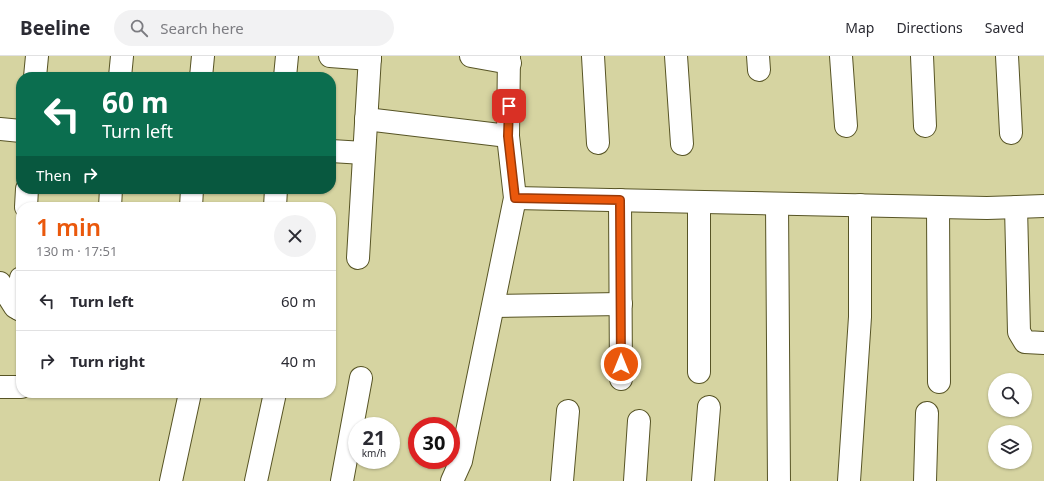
<!DOCTYPE html>
<meta charset="utf-8">
<style>
:root{--surface:#fff;--page:#f2f2f3;--text:#2b2b33;--muted:#7c7c81;--line:#e1e1e2;--accent:#ea580c}
body{margin:0;font-family:"Noto Sans",sans-serif;background:var(--page);color:var(--text);height:100vh;display:flex;flex-direction:column;font-size:15px;white-space:nowrap}
*{box-sizing:border-box;margin:0}
p{font-size:13px;color:var(--muted)}
.icon{flex:none;width:22px;height:22px;fill:none;stroke:currentColor;stroke-width:2;stroke-linecap:round;stroke-linejoin:round}
.map{position:relative;flex:1;overflow:hidden}
.panel{position:absolute;left:16px;top:146px;width:320px;height:196px;display:flex;flex-direction:column;background:var(--surface);border-radius:16px;box-shadow:0 1px 3px #0004}
.panel>*{flex:none}
.guide{position:absolute;left:16px;top:16px;width:320px;height:122px;border-radius:16px;box-shadow:0 1px 3px #0004;background:#0b6e4f;color:#fff;overflow:hidden}
.buttons{position:absolute;left:988px;top:317px;display:grid;gap:8px}
.buttons a{display:grid;place-items:center;width:44px;height:44px;border-radius:50%;background:var(--surface);box-shadow:0 1px 3px #0004;font-size:20px}
.speed{position:absolute;left:348px;top:361px;display:flex;gap:8px;font-size:20px;font-weight:700;text-align:center}
.speed>*{display:grid;place-content:center;width:52px;height:52px;border-radius:50%;background:var(--surface);box-shadow:0 1px 3px #0004;line-height:1}
.speed small{font-size:10px;font-weight:400}
.speed .limit{border:6px solid #d22;background:#fff;color:#111}
.pin{position:absolute;display:grid;place-items:center;width:34px;height:34px;color:#fff;margin:-17px;border-radius:8px;box-shadow:0 2px 6px #0006}
.me{position:absolute;width:44px;margin:-22px;rotate:0deg;stroke-linejoin:round;filter:drop-shadow(0 0 3px #0008)}
.turn{display:flex;align-items:center;gap:14px;height:84px;padding:0 20px;font-size:18px}
.turn .icon{width:52px;height:52px;stroke-width:2.5}
.turn b{display:block;font-size:28px;line-height:34px}
.then{display:flex;align-items:center;height:38px;padding:0 20px;background:#0003;gap:8px;font-size:15px}
.round{display:grid;place-items:center;flex:none;width:42px;height:42px;border-radius:21px;background:var(--page)}
.summary{display:flex;align-items:center;justify-content:space-between;height:68px;padding:0 20px}
h1{font-size:24px;font-weight:600;line-height:30px;color:var(--accent)}
ul{padding:0;list-style:none}
li{display:flex;align-items:center;gap:12px;height:60px;padding:0 20px;border-top:1px solid var(--line)}
li div{flex:1}
li b{display:block;font-size:15px}
li em{font-style:normal}
header{display:flex;align-items:center;gap:24px;box-sizing:border-box;height:56px;padding:0 20px;background:var(--surface);border-bottom:1px solid var(--line)}
header strong{font-size:19px}
nav{display:flex;gap:22px;margin-inline-start:auto;font-size:14px}
.search{width:280px;height:36px;background:var(--page);display:flex;align-items:center;gap:10px;box-sizing:border-box;padding:0 14px;border-radius:22px;color:var(--muted);font-size:15px}
.map>svg:first-child{display:block}
.lines{fill:none;stroke-linecap:round;stroke-linejoin:round}
.minor-casing{stroke:#575425;stroke-width:24}
.minor{stroke:#fff;stroke-width:22}
.route-casing{stroke:#983908;stroke-width:10}
.route{stroke:#ea580c;stroke-width:7}
</style>
<header>
<strong>Beeline</strong>
<div class="search"><svg class="icon" aria-label="search" viewBox="0 0 24 24"><circle cx="10" cy="10" r="6"/><path d="M15 15l6 6"/></svg>Search here</div>
<nav><a>Map</a><a>Directions</a><a>Saved</a></nav>
</header>
<div class="map">
<svg width="1044" height="425" viewBox="0 0 1044 425">
<rect width="100%" height="100%" fill="#d6d4a1"/>
<g class="lines">
<defs>
<g id="minor">
<polyline points="330,0 370,3"/>
<polyline points="471,0 510,7"/>
<polyline points="593,0 598,87"/>
<polyline points="676,0 682,88"/>
<polyline points="758,0 759,14"/>
<polyline points="841,0 846,70"/>
<polyline points="922,0 925,70"/>
<polyline points="1007,0 1011,77"/>
<polyline points="35,21 37,0"/>
<polyline points="120,21 122,0"/>
<polyline points="201,21 203,0"/>
<polyline points="285,21 287,0"/>
<polyline points="366,63 508,80"/>
<polyline points="0,73 21,75"/>
<polyline points="331,95 364,97"/>
<polyline points="515,142 987,152 1044,150"/>
<polyline points="620,144 621,323"/>
<polyline points="699,146 699,316"/>
<polyline points="777,148 779,425"/>
<polyline points="26,151 27,133"/>
<polyline points="110,151 111,133"/>
<polyline points="191,151 192,133"/>
<polyline points="275,151 276,133"/>
<polyline points="938,151 939,326"/>
<polyline points="1016,151 1019,276 1025,286 1044,287"/>
<polyline points="358,202 370,0"/>
<polyline points="0,227 15,251 21,254"/>
<polyline points="494,250 621,248"/>
<polyline points="19,253 21,222"/>
<polyline points="0,331 21,331"/>
<polyline points="171,425 190,337"/>
<polyline points="256,425 275,337"/>
<polyline points="342,425 361,322"/>
<polyline points="452,425 461,405 515,142 508,80 509,0"/>
<polyline points="562,425 568,355"/>
<polyline points="635,425 639,365"/>
<polyline points="703,425 709,351"/>
<polyline points="849,425 860,261 860,149"/>
<polyline points="925,425 927,357"/>
</g>
</defs>
<use href="#minor" class="minor-casing"/>
<use href="#minor" class="minor"/>
</g>
<g class="lines">
<defs>
<polyline id="route" points="509,50 508,80 515,142 620,144 621,308"/>
</defs>
<use href="#route" class="route-casing"/>
<use href="#route" class="route"/>
</g>
</svg>
<div class="buttons">
<a><svg class="icon" aria-label="search" viewBox="0 0 24 24"><circle cx="10" cy="10" r="6"/><path d="M15 15l6 6"/></svg></a>
<a><svg class="icon" aria-label="layers" viewBox="0 0 24 24"><path d="M12 4l9 5-9 5-9-5zM3 14l9 5 9-5"/></svg></a>
</div>
<div class="speed"><div>21<small>km/h</small></div><div class="limit">30</div></div>
<div class="pin" style="left:509px;top:50px;background:#d93025"><svg class="icon" aria-label="arrive" viewBox="0 0 24 24"><path d="M6 21V4h12l-3 4 3 4H6"/></svg></div>
<svg class="me" style="left:621px;top:308px" viewBox="-20 -20 40 40"><circle r="17" fill="#ea580c" stroke="#fff" stroke-width="3"/><path d="M0-11L8 9 0 5-8 9z" fill="#fff"/></svg>
<div class="guide">
<div class="turn"><svg class="icon" aria-label="left" viewBox="0 0 24 24"><path d="M17 20v-9H6M10 6l-5 5 5 5"/></svg><div><b>60 m</b>Turn left</div></div>
<div class="then">Then<svg class="icon" aria-label="right" viewBox="0 0 24 24"><path d="M7 20v-9h11M14 6l5 5-5 5"/></svg></div>
</div>
<section class="panel">
<div class="summary"><div><h1>1 min</h1><p>130 m · 17:51</p></div><a class="round"><svg class="icon" aria-label="close" viewBox="0 0 24 24"><path d="M6 6l12 12M18 6L6 18"/></svg></a></div>
<ul>
<li><svg class="icon" aria-label="left" viewBox="0 0 24 24"><path d="M17 20v-9H6M10 6l-5 5 5 5"/></svg><div><b>Turn left</b></div><em>60 m</em></li>
<li><svg class="icon" aria-label="right" viewBox="0 0 24 24"><path d="M7 20v-9h11M14 6l5 5-5 5"/></svg><div><b>Turn right</b></div><em>40 m</em></li>
</ul>
</section>
</div>
